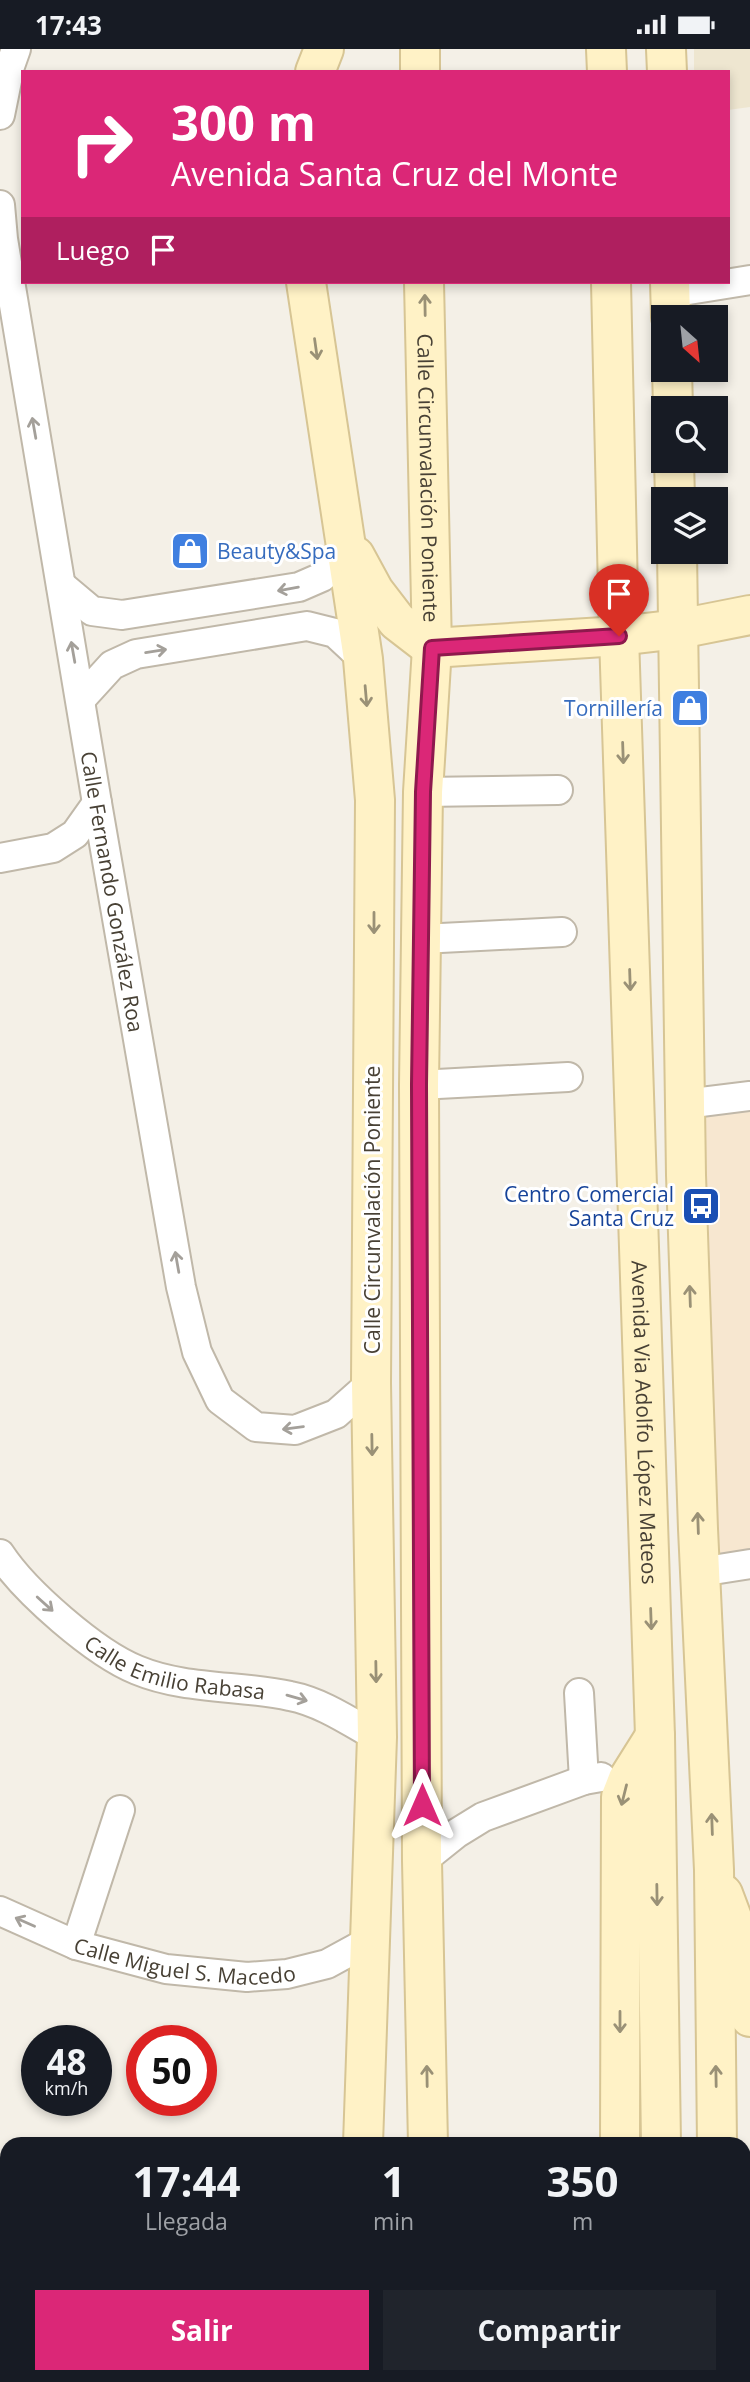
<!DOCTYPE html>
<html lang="es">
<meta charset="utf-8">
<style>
:root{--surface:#171b24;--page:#20242c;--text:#f1f3f6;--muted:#9ea1a6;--accent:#db2777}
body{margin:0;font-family:"Open Sans",sans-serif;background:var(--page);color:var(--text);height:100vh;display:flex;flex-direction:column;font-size:26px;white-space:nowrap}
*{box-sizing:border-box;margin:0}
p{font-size:23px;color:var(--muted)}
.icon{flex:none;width:38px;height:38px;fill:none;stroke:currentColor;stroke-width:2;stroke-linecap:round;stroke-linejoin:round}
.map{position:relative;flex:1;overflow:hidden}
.panel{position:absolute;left:0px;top:2088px;width:751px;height:247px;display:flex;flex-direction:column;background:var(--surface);border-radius:21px 21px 0 0;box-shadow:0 4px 10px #0003}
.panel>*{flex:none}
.guide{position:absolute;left:21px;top:21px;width:709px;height:214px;border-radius:0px;box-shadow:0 4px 10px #0003;background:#db2777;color:#fff;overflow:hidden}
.needle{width:46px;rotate:153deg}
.controls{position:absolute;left:651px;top:256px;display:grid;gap:14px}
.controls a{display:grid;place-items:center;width:77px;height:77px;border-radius:0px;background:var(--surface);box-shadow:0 4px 10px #0003;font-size:35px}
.speed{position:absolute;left:21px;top:1976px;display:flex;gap:14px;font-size:35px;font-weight:700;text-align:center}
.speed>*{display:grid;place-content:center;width:91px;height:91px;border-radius:50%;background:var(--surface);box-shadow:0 4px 10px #0003;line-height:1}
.speed small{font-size:18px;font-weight:400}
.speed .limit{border:10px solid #d22;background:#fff;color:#111}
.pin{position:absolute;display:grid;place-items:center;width:60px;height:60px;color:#fff;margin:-72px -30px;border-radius:50% 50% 50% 0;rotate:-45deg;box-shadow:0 0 7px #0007}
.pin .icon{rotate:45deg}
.me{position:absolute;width:77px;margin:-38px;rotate:0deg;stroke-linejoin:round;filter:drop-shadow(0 0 5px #0008)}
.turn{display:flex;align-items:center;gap:24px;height:147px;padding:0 35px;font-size:32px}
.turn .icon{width:91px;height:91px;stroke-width:2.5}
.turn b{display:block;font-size:49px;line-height:60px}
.then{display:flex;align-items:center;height:66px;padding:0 35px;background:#0003;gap:14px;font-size:26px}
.eta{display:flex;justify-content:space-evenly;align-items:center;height:119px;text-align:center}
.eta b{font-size:42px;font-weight:700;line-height:49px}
.cta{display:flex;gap:14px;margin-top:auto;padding:14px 35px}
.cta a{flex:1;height:80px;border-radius:0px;background:var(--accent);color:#fff;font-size:28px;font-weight:700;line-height:80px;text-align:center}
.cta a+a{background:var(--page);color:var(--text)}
.status{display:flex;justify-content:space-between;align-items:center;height:49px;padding:0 35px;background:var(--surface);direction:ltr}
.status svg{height:19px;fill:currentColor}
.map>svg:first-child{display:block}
.commercial{fill:#f7e7d0}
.education{fill:#eee6d0}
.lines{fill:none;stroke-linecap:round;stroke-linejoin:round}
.street-casing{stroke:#c0b8a9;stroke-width:32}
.secondary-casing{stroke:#d7c594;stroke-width:42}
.street{stroke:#fff;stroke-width:28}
.secondary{stroke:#fff2c6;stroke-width:38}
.oneway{stroke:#9a9176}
.oneway2{stroke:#a4a09a}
.route-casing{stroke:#8e194d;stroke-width:18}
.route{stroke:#db2777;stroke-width:12}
.labels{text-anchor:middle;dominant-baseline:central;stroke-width:6;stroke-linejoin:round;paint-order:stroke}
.street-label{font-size:21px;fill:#484135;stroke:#fff}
.shop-label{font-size:21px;fill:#366cbe;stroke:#fff;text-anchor:start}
.transit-label{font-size:21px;fill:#164399;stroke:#fff;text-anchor:end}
</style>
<div class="status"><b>17:43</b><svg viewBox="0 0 49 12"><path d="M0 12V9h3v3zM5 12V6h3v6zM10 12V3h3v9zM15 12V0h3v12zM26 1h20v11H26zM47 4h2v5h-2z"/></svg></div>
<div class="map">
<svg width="750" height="2333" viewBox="0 0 750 2333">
<rect width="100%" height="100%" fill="#f4f0e7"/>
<polygon class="commercial" points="750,1055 750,1510 708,1518 687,1062"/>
<polygon class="education" points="694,0 750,0 750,58 728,61 728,23 694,23"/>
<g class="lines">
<defs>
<g id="street">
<polyline points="0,66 10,17 16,0"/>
<path id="s1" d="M 0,156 L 3,190 L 97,754 L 181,1238 L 197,1303 L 220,1351 L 256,1378 L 295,1381 L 336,1365 L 371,1334"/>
<polyline points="670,244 750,231"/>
<polyline points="61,536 92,562 122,566 299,538 322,528 347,507"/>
<polyline points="81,650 112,616 136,605 307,577 335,584 363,610"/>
<polyline points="423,743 558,741"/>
<polyline points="0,809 53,799 75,785 97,754"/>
<polyline points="421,890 562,883"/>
<polyline points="419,1036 568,1028"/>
<polyline points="685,1055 750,1047"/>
<path id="s2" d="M 0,1505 C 25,1543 95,1604 137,1621 C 185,1641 240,1636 290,1647 C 321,1653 349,1672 377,1688"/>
<polyline points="700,1523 750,1515"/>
<polyline points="579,1644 584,1731"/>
<polyline points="422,1812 457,1784 483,1768 584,1731 601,1728"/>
<path id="s3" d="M 0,1862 L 76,1896 L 166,1920 L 247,1928 L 287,1925 L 327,1915 L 371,1891"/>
<polyline points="76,1896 120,1761"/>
<polyline points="0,2182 7,2186"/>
</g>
<g id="secondary">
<polyline points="606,0 607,23"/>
<polyline points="666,0 667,23"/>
<polyline points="315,23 324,0"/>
<polyline points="420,23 420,0"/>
<polyline points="306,233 363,610 375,751 371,1334 377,1688 363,2095"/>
<path id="s4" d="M 424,233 L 432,599 L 423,743 L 419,1036 L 422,1812 L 428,2095"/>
<path id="s5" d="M 611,233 L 619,587 L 655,1687 L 661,2095"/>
<polyline points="670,233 671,268"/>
<polyline points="672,320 673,359"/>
<polyline points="674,411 675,450"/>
<polyline points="677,502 686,1126 698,1480 714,1821 717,2095"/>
<polyline points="355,507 374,542 397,572 432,599 619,587 679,580 750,566"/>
<polyline points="723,1845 743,1898 748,1922 750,1968"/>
<polyline points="620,2095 621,1748 628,1730 655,1687"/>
<polyline points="434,2328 434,2333"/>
<polyline points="665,2328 665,2333"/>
<polyline points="719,2328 719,2333"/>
<polyline points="353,2333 353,2328"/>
<polyline points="620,2333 620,2328"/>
</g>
</defs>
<use href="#street" class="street-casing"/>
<use href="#secondary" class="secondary-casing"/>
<use href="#street" class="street"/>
<use href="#secondary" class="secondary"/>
</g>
<defs><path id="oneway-shaft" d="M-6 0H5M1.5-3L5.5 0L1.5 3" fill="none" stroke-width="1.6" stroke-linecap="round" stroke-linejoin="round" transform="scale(1.75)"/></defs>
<g class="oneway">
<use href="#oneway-shaft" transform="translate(425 256) rotate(-91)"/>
<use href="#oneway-shaft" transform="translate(316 300) rotate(82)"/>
<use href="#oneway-shaft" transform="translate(366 647) rotate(85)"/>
<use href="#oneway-shaft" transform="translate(623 704) rotate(88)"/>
<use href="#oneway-shaft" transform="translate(374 874) rotate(90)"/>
<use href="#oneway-shaft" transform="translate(630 931) rotate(88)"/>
<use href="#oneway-shaft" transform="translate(690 1247) rotate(-92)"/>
<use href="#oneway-shaft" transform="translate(372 1396) rotate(89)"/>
<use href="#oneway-shaft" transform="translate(698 1474) rotate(-92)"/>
<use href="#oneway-shaft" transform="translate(651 1570) rotate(88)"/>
<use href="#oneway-shaft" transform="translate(376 1623) rotate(89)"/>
<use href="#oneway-shaft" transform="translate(624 1746) rotate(104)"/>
<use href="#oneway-shaft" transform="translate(712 1775) rotate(-92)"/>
<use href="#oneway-shaft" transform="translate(657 1846) rotate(89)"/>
<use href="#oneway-shaft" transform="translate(620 1973) rotate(90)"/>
<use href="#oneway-shaft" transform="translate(427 2027) rotate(-91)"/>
<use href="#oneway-shaft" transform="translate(716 2027) rotate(-91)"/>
</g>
<g class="oneway2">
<use href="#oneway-shaft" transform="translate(34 379) rotate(-100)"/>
<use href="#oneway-shaft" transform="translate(288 540) rotate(170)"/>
<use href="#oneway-shaft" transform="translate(156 602) rotate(-9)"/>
<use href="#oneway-shaft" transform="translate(73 603) rotate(-100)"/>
<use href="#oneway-shaft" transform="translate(177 1213) rotate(-100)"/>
<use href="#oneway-shaft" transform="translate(293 1379) rotate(173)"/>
<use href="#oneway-shaft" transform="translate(45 1555) rotate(42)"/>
<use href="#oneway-shaft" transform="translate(297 1649) rotate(16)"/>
<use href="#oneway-shaft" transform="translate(25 1873) rotate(-156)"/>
</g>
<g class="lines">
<defs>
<polyline id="route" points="422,1756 419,1036 423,743 432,599 619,587"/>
</defs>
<use href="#route" class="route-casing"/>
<use href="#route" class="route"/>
</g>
<defs>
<symbol id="shop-square" viewBox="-11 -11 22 22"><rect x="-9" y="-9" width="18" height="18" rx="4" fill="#3f7fe0" stroke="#fff"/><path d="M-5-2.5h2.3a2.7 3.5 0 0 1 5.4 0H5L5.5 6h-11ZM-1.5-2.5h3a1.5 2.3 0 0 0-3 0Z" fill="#fff"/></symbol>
<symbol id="bus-square" viewBox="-11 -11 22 22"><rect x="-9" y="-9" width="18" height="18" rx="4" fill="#1a4fb4" stroke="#fff"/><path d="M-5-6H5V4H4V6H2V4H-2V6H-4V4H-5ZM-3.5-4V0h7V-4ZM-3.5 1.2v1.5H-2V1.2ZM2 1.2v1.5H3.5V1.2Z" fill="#fff"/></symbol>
</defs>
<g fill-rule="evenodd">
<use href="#shop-square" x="168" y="480" width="44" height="44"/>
<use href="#shop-square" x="668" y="637" width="44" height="44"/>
<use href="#bus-square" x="679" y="1135" width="44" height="44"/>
</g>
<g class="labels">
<g class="street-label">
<text stroke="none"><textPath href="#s4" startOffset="196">Calle Circunvalación Poniente</textPath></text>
<text stroke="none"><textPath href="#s1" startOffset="696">Calle Fernando González Roa</textPath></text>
<text transform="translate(372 1161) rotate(-90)">Calle Circunvalación Poniente</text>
<text stroke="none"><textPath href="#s5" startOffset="1141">Avenida Via Adolfo López Mateos</textPath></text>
<text stroke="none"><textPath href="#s2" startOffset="217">Calle Emilio Rabasa</textPath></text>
<text stroke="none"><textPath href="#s3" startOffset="194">Calle Miguel S. Macedo</textPath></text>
</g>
<g class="shop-label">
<text x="217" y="502">Beauty&amp;Spa</text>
<text x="663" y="659" text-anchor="end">Tornillería</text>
</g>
<g class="transit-label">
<text x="674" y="1145">Centro Comercial<tspan x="674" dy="24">Santa Cruz</tspan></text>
</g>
</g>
</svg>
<div class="controls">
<a><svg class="needle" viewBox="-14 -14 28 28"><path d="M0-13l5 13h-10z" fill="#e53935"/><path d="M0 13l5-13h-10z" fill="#9ea1a6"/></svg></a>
<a><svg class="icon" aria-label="search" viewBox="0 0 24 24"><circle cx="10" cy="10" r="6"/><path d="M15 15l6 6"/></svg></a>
<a><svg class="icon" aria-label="layers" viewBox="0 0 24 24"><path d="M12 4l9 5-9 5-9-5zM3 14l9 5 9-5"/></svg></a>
</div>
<div class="speed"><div>48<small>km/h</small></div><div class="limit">50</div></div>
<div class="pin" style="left:619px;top:587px;background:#d93025"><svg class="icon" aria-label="arrive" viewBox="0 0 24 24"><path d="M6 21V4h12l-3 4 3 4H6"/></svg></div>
<svg class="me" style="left:422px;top:1756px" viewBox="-20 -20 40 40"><path d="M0-17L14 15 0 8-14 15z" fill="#db2777" stroke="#fff" stroke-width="4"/></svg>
<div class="guide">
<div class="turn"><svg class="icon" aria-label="right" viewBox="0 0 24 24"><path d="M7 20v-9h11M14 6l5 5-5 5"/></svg><div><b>300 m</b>Avenida Santa Cruz del Monte</div></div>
<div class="then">Luego<svg class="icon" aria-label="arrive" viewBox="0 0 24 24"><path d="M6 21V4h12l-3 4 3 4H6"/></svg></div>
</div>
<section class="panel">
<div class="eta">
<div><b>17:44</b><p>Llegada</p></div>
<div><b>1</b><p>min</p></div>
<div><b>350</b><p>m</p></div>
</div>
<div class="cta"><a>Salir</a><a>Compartir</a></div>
</section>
</div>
